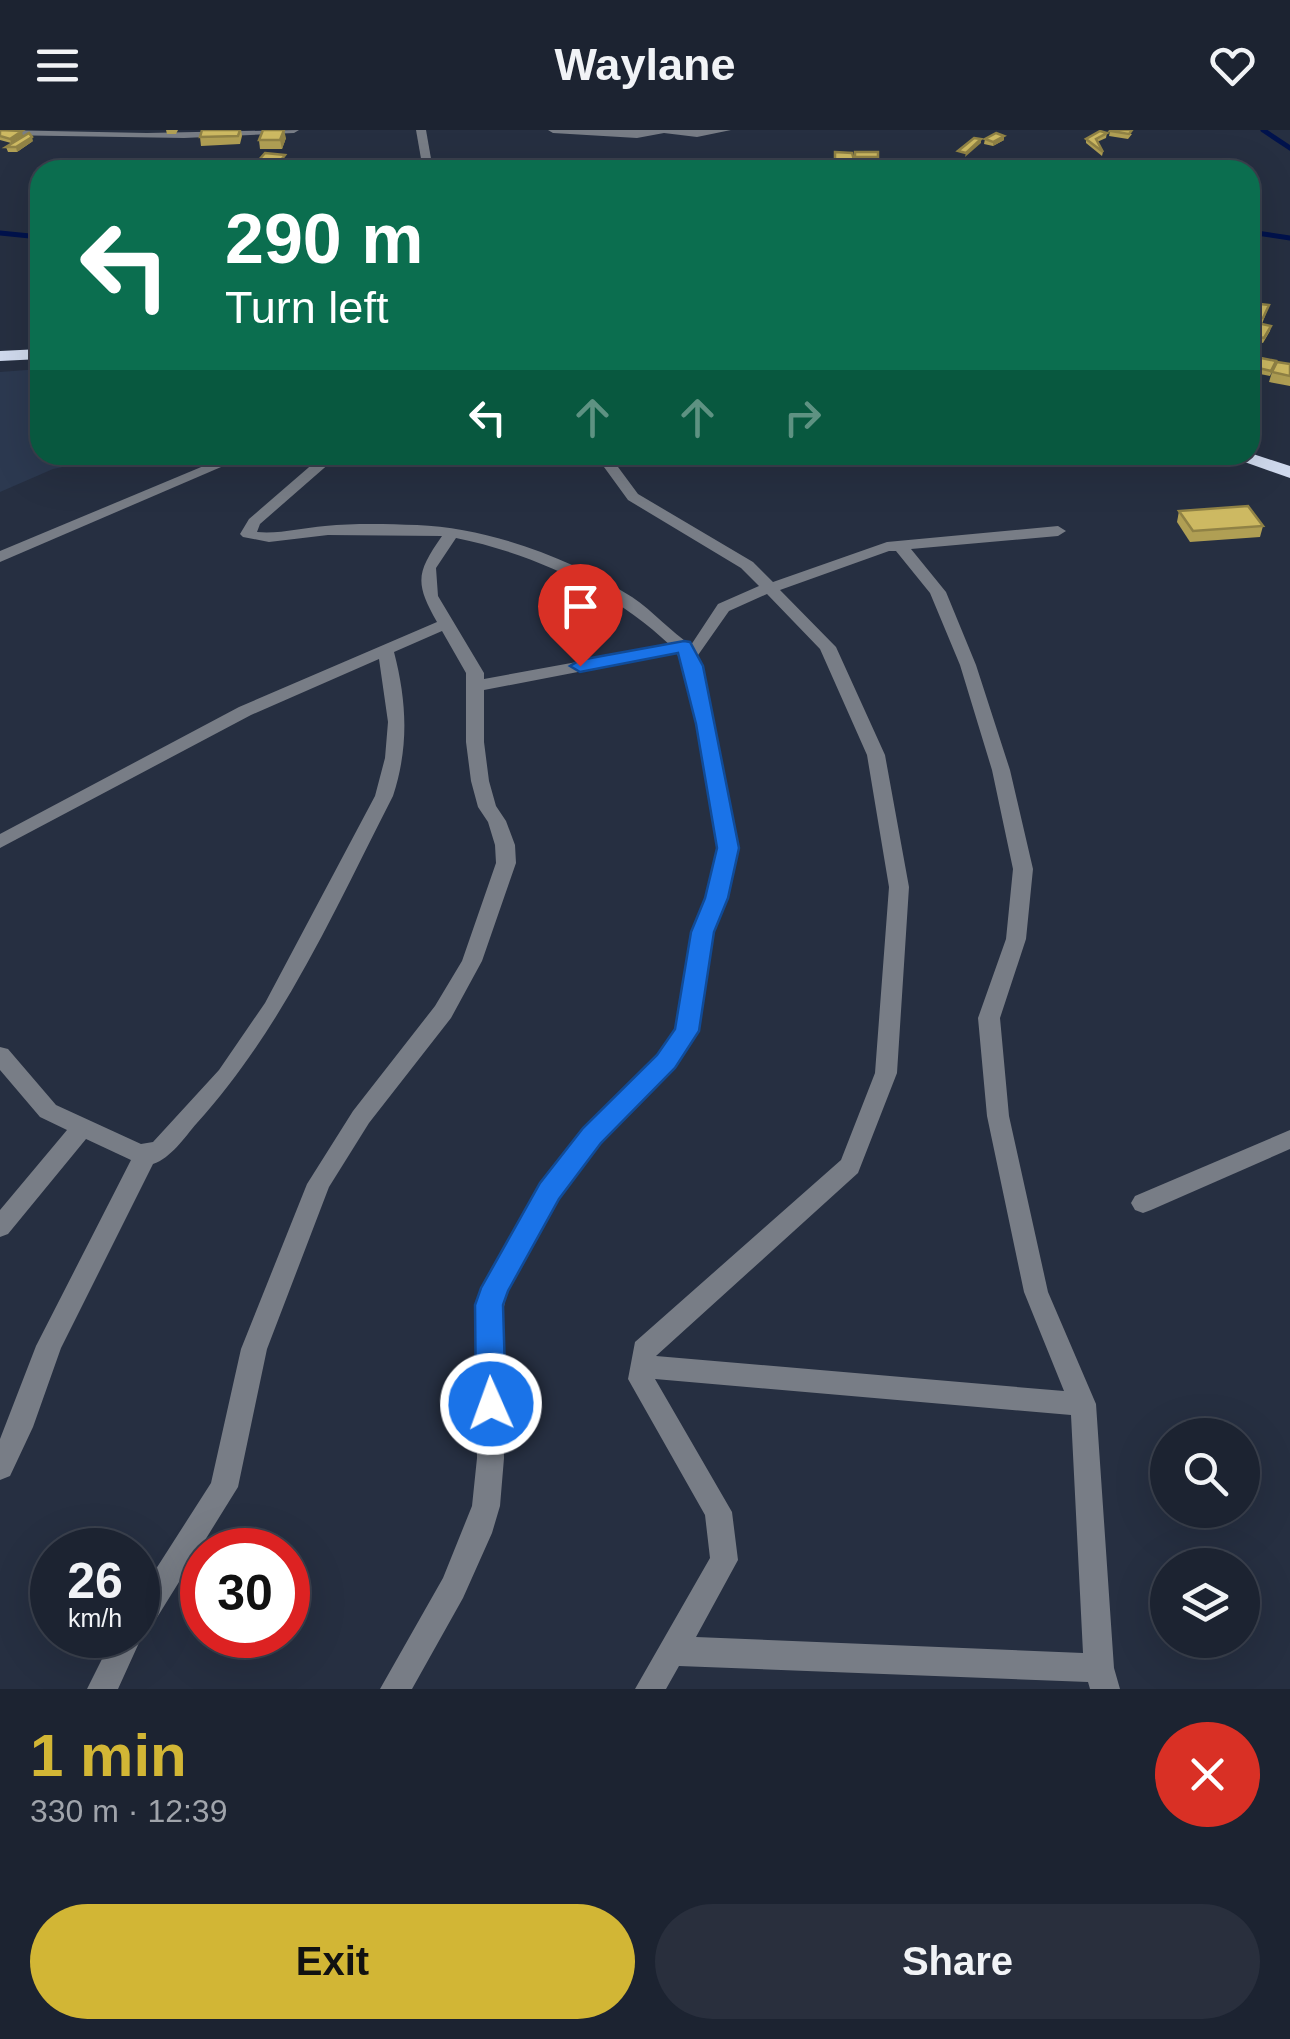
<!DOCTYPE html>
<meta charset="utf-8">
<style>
:root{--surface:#1c2331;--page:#292f3d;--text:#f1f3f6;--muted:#a0a4ab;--line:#3a404d;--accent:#d2b635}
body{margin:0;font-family:Helvetica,sans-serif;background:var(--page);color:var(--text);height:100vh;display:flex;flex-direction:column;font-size:38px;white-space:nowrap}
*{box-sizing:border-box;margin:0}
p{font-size:32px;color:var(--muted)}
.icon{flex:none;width:55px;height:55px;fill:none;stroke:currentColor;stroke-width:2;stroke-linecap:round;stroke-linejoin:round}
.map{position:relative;height:1559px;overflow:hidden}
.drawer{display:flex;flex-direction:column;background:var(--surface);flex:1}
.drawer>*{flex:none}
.guide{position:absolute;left:30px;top:30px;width:1230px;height:305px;border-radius:30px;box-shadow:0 10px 40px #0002,0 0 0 2px var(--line);background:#0b6e4f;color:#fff;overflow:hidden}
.fabs{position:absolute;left:1150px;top:1288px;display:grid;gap:20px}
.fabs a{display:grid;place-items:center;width:110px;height:110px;border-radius:50%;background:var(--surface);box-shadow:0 10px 40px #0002,0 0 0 2px var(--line);font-size:50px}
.speed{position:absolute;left:30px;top:1398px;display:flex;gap:20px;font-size:50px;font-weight:700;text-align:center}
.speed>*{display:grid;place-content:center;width:130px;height:130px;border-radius:50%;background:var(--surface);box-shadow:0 10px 40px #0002,0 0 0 2px var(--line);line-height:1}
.speed small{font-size:25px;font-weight:400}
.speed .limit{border:15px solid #d22;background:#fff;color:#111}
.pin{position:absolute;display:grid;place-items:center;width:85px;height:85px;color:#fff;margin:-102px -42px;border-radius:50% 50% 50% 0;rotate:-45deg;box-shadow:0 0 10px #0007}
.pin .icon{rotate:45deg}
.me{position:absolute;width:110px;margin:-55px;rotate:358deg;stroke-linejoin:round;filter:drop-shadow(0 0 8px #0008)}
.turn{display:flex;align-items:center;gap:35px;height:210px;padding:0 30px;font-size:45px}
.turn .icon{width:130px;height:130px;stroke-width:2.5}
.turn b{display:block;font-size:70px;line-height:85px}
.lanes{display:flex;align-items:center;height:95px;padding:0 30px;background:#0003;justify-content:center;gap:50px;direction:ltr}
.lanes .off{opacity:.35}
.round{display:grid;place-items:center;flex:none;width:105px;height:105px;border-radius:52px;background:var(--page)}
.overview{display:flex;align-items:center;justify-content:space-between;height:170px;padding:0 30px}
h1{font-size:60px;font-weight:700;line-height:75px;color:var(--accent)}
.button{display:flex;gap:20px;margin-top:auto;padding:20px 30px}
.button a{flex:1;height:115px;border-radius:60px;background:var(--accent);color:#111;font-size:40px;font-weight:700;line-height:115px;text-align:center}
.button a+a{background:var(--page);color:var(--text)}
header{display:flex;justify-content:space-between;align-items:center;height:130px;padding:0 30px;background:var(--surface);font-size:45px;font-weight:700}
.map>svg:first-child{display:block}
.built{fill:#2c3950}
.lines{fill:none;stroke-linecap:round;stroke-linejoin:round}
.stream{stroke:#00124c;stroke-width:5}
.minor{fill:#787d86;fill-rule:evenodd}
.tertiary{fill:#787d86;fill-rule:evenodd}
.trunk{fill:#d0daee;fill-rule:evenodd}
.wall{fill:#b09f54}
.shaded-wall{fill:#908245}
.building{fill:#cdb962;stroke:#908245;stroke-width:2.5}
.route{fill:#1a73e8;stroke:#114b97;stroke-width:2.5}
</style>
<header><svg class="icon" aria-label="menu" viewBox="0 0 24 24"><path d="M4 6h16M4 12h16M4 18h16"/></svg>Waylane<svg class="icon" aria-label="heart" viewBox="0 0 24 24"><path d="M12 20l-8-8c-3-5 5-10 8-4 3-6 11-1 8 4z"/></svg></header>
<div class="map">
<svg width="1290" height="1559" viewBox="0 0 1290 1559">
<rect width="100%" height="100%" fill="#262f41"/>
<polygon class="built" points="40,239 40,325 118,325 53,339 0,362 0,242"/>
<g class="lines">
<g class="stream">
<polyline points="1263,0 1290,18"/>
<polyline points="1250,102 1290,108"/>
<polyline points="0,103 40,107"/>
</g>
<g class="minor">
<path d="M 323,325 L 339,325 L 260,394 L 257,402 C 280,404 302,398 325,396 C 355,393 387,394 417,395 C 490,398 570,428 632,467 C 653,481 671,502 691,515 L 718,474 L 759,456 L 741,438 L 628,370 L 604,337 L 611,325 L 625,325 L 618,337 L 638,364 L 753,432 L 773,452 L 887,412 L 1058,396 L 1066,401 L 1058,406 L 911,419 L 946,462 L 976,535 L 1010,640 L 1033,739 L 1026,809 L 1000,888 L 1009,986 L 1048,1162 L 1096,1274 L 1114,1538 L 1120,1559 L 1090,1559 L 1088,1552 L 679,1536 L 666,1559 L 635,1559 L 710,1428 L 705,1385 L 628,1249 L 635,1212 L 841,1030 L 875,943 L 889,757 L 867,625 L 820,519 L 767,464 L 729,481 L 696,528 L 701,536 L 738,718 L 726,768 L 713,802 L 698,901 L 674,938 L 600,1012 L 558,1068 L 507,1160 L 500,1199 L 504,1328 L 500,1376 L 492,1403 L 463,1468 L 412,1559 L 380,1559 L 443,1448 L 472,1376 L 477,1328 L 475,1199 L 483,1158 L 542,1054 L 584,1000 L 658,926 L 676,900 L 693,802 L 706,768 L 718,718 L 685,536 L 676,523 L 484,560 L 484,612 L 489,651 L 496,676 L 506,691 L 515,715 L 516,733 L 482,831 L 451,888 L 369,993 L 329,1057 L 267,1219 L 238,1357 L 148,1502 L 143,1504 L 118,1559 L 87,1559 L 114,1505 L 138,1505 L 138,1467 L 211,1353 L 241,1219 L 307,1054 L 353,981 L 435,876 L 462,831 L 496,733 L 495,715 L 488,692 L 478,677 L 471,651 L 466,612 L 466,543 L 442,501 L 394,522 C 407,572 409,617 393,666 C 335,779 283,898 197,993 C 184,1008 171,1028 153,1034 L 61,1218 L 33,1297 L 10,1346 L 0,1350 L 0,1309 L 36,1216 L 131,1030 L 86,1009 L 8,1104 L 0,1107 L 0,1080 L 67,1000 L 40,987 L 0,940 L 0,917 L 8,919 L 56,975 L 141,1014 L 153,1012 L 219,940 L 265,873 L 375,666 L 385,628 L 388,592 L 379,529 L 251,585 L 0,718 L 0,704 L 239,577 L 437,492 C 414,452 417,442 442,406 L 328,405 L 269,412 L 243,407 L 240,404 L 249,389 ZM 456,408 C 534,424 612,460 670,515 L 484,549 L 484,543 L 438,466 L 436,438 ZM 889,421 L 896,421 L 930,463 L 960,535 L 992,640 L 1013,739 L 1006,809 L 978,888 L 987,986 L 1024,1162 L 1064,1261 L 656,1226 L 858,1043 L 897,943 L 909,757 L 885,625 L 836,517 L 780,460 ZM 655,1249 L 1071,1285 L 1083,1523 L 696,1507 L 738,1430 L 732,1382 Z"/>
<polygon points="1290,1000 1290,1019 1151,1080 1143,1083 1135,1080 1131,1073 1135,1066"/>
</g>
<g class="tertiary">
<polygon points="0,0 147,3 299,0 294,3 184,8 0,5"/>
<polygon points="416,0 426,0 433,40 423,40"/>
<polygon points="548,0 731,0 697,7 664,3 637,8 553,3"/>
<polygon points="230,325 249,325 0,432 0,421"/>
</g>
<g class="trunk">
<polygon points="40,219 40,229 0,231 0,221"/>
<polygon points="1250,323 1290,336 1290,348 1225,325"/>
</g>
</g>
<g class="wall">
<polygon points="0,0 22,1 11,13 0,10"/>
<polygon points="166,0 178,0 176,4 167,4"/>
<polygon points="202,0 241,0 242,6 240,14 201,16 200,7"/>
<polygon points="1110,1 1132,4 1128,9 1109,6"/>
<polygon points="1107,3 1106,8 1097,12 1103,22 1102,26 1086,13 1086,9"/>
<polygon points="1004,6 1004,10 993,16 984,14 985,9"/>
<polygon points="286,8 282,19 260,19 259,10"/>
<polygon points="33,11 17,22 8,22 6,17"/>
<polygon points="835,22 854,30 853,35 835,34"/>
<polygon points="855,22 878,22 878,32 854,31"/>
<polygon points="285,29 279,38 259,36 258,31"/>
<polygon points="1269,175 1262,194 1271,196 1270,201 1263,213 1250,210 1250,198 1254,187"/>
<polygon points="1290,234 1290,256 1269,252 1272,242"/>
<polygon points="1250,236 1275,236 1270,246 1250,242"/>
<polygon points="996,325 1047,325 1047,328 1001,332"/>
<polygon points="951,326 990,328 989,333 954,337 950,331"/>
<polygon points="1179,381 1263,396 1260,407 1190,412 1177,392"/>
</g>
<g class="shaded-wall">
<polygon points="284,0 286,8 282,19 280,10"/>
<polygon points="22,1 23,6 11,13 10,9"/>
<polygon points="1004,6 1004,10 993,16 993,12"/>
<polygon points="32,7 33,11 17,22 16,17"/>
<polygon points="981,9 981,13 965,27 966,23"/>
</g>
<g class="building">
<polygon points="0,0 22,1 10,9 0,6"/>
<polygon points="202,0 240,0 238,6 200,7"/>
<polygon points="263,0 284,0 280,10 259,10"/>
<polygon points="1111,0 1132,0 1129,4 1110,1"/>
<polygon points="1100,1 1107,3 1096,9 1103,22 1086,9"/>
<polygon points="29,3 32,7 16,17 6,17"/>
<polygon points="996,3 1004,6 993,12 985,9"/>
<polygon points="974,8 981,9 966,23 958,21"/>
<polygon points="835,22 852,23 854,30 835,30"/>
<rect x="855" y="22" width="23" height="5"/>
<polygon points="265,23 285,25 278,34 258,31"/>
<polygon points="1250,147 1255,148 1250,161"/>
<polygon points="1260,174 1269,175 1263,188 1254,187"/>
<polygon points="1253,192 1271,196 1264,208 1250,205 1250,198"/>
<polygon points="1256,227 1276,231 1271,241 1250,236"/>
<polygon points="1277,232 1290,234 1290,246 1272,242"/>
<polygon points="960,325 988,325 990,328 955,331 951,326"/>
<polygon points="1248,376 1263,396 1193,401 1179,381"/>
</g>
<polygon class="route" points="684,511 690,512 703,536 739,718 728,768 714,802 699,901 675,938 601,1013 559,1069 508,1161 503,1175 506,1274 502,1284 491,1288 481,1284 476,1274 475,1175 481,1158 540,1053 583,998 657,925 675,899 691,802 705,768 717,718 696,594 678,523 580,542 570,536 580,530"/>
</svg>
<div class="fabs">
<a><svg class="icon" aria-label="search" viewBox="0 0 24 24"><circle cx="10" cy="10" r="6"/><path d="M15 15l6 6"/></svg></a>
<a><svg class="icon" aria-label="layers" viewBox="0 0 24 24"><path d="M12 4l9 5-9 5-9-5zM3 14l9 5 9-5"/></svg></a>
</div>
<div class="speed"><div>26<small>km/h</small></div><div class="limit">30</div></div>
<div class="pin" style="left:580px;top:536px;background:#d93025"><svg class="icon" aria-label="arrive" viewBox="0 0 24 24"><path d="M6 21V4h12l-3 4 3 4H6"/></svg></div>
<svg class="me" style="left:491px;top:1274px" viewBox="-20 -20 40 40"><circle r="17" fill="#1a73e8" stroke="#fff" stroke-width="3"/><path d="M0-11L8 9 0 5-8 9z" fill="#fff"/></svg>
<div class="guide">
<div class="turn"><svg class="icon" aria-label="left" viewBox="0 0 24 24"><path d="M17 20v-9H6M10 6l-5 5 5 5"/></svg><div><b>290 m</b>Turn left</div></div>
<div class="lanes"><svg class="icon" aria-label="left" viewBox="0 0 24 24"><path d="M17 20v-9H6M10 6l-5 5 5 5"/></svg><svg class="icon off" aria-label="ahead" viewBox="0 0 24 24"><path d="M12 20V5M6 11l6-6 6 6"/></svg><svg class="icon off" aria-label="ahead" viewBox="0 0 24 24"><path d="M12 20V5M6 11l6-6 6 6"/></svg><svg class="icon off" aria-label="right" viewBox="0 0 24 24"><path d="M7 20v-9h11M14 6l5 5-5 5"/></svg></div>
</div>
</div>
<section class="drawer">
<div class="overview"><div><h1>1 min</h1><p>330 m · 12:39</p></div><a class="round" style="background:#d93025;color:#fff"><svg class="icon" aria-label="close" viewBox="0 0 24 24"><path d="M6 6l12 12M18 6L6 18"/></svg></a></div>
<div class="button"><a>Exit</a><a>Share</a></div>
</section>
